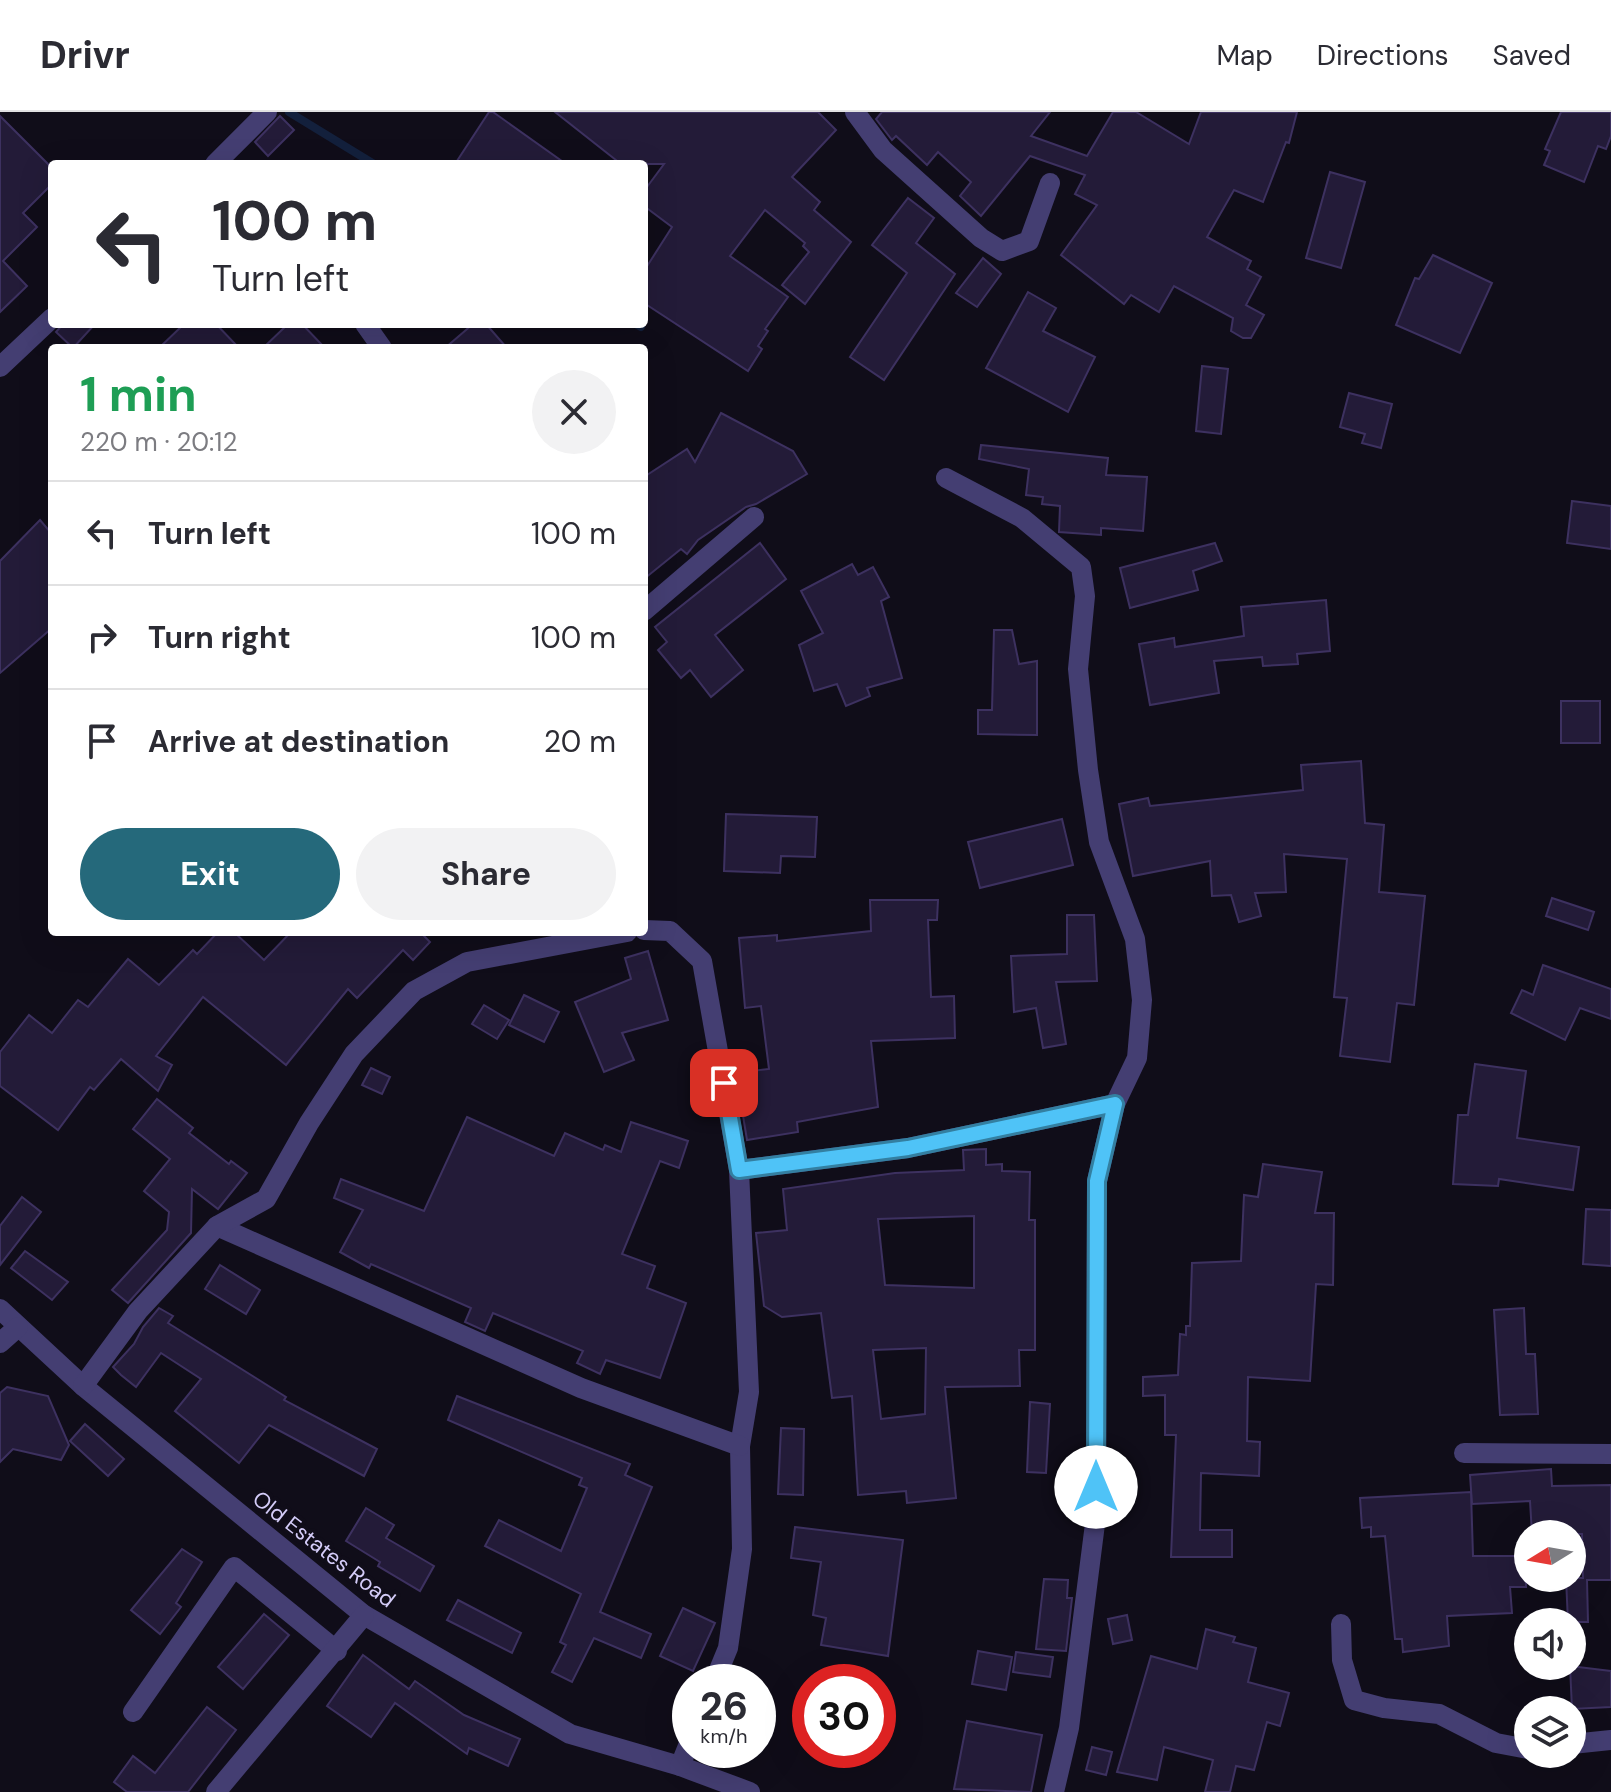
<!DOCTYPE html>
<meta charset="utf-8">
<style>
:root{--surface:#fff;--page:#f2f2f3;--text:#2b2b33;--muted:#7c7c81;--line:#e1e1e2;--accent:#25697b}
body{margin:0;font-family:"DM Sans",sans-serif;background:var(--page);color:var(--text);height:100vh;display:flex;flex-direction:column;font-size:30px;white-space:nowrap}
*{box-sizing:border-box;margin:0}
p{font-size:26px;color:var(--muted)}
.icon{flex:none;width:44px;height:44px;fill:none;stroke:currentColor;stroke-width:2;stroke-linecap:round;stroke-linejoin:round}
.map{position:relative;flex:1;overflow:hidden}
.panel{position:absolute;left:48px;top:232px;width:600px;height:592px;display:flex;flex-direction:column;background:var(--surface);border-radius:8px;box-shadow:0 8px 32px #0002}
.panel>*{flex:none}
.hud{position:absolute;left:48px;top:48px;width:600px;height:168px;border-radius:8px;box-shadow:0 8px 32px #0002;background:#fff;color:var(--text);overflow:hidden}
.needle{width:52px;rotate:259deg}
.buttons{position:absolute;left:1514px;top:1408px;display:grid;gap:16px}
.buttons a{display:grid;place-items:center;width:72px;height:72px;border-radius:50%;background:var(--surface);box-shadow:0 8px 32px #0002;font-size:40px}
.speed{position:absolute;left:672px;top:1552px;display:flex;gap:16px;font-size:40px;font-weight:700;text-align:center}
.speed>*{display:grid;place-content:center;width:104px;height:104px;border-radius:50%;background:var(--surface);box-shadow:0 8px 32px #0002;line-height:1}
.speed small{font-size:20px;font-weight:400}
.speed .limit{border:12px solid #d22;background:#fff;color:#111}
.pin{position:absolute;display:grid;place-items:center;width:68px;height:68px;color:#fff;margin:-34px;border-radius:16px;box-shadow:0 4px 12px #0006}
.me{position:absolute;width:88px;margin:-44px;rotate:0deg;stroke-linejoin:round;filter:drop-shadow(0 0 6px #0008)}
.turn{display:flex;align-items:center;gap:28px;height:168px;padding:0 32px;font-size:36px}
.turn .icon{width:104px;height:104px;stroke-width:2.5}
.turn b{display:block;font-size:56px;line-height:68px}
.round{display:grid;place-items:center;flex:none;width:84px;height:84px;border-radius:42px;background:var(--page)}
.headline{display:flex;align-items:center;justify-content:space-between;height:136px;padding:0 32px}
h1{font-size:48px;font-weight:700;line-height:60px;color:#1e9e55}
.button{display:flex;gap:16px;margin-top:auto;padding:16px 32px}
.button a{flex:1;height:92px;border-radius:48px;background:var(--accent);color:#fff;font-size:32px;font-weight:700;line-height:92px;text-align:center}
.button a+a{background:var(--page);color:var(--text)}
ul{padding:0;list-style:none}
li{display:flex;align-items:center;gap:24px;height:104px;padding:0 32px;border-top:2px solid var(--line)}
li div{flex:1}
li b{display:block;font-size:30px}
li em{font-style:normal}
header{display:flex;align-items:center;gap:48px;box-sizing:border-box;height:112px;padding:0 40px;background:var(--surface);border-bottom:2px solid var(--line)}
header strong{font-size:38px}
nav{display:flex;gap:44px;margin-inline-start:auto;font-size:28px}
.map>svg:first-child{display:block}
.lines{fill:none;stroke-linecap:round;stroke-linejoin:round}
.stream{stroke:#13203c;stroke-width:8}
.building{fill:#231b38;stroke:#3d3160;stroke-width:2;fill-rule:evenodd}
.minor{stroke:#443e72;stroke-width:20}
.route-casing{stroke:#337fa1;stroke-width:20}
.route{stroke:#4fc3f7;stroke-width:14}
.labels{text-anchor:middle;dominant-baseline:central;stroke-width:8;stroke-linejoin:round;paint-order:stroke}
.street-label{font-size:22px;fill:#d4ccf8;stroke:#100d19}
</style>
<header>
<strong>Drivr</strong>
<nav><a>Map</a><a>Directions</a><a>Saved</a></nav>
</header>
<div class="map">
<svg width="1611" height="1680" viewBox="0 0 1611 1680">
<rect width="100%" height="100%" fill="#100d19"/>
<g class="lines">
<g class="stream">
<polyline points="289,0 374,52"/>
<polyline points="636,212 641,215"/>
</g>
</g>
<g class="building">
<polygon points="489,0 493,0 566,52 455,52"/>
<polygon points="555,0 818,0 836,18 792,65 820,90 814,98 851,130 805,192 782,173 809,140 803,134 805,131 765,98 730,144 788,185 765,217 768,219 758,234 762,237 748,259 644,191 644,159 672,115 644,94 644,79 664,52 621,52"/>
<polygon points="882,0 1050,0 1031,24 1087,44 1113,0 1136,0 1189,32 1201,0 1297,0 1289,31 1286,30 1263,90 1234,78 1207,125 1251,149 1247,157 1261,165 1246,193 1264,203 1251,226 1243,226 1231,219 1233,206 1174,174 1159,200 1131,183 1124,192 1061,143 1097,93 1075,82 1085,63 1030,44 981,104 960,84 971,70 938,40 927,53 896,24 892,28 876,7"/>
<polygon points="1561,0 1611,0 1611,24 1606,37 1598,34 1584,70 1544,53 1550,39 1545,37"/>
<polygon points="0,4 52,56 52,72 23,101 37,115 3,149 27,174 0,200"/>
<polygon points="280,4 294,18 268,44 255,30"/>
<polygon points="1330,60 1365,70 1341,156 1306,146"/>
<polygon points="908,86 934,106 916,131 955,162 884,268 850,245 907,161 872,133"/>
<polygon points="1433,143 1492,171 1460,241 1396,213 1415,166 1419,167"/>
<polygon points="983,146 1001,162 977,195 956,181"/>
<polygon points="1028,180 1056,196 1043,219 1095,245 1068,300 986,256"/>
<polygon points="63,212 95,212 73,236 56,220"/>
<polygon points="184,212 216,212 239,236 159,236"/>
<polygon points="288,212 302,212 325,236 263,236"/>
<polygon points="473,212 486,212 507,236 445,236"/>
<polygon points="1202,254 1228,257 1221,322 1196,319"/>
<polygon points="1349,281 1392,292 1381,336 1362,331 1365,322 1340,315"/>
<polygon points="721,301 793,339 807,362 756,392 746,395 698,428 687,442 681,437 644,467 644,365 687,337 695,350"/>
<polygon points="981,333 1108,346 1106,363 1147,365 1143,419 1101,416 1101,423 1059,420 1060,394 1042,392 1043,385 1026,383 1029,357 979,347"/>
<polygon points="1572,389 1611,394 1611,437 1567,431"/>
<polygon points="40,408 52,422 52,516 0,561 0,449"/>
<polygon points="760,431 786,467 715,523 743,558 711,585 690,558 681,566 658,538 667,530 655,515"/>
<polygon points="1215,431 1222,449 1193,459 1198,478 1130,496 1120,456"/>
<polygon points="852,452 858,463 873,455 889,485 881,489 902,566 867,576 870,584 846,594 837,572 814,579 799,533 823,521 801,479"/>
<polygon points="1326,488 1330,539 1297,542 1298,552 1263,554 1262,545 1214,549 1219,581 1150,593 1139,532 1174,526 1175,535 1244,524 1241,495"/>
<polygon points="994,518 1012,518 1019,552 1037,549 1037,623 978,622 978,598 992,598"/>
<rect x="1561" y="589" width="39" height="42"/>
<polygon points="1361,649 1365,711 1384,713 1379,780 1425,784 1414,893 1397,891 1390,950 1340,944 1347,886 1334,885 1347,747 1284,742 1286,780 1255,781 1261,804 1239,810 1231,783 1212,784 1210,749 1133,764 1119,692 1148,686 1150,694 1303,678 1301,653"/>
<polygon points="726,702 817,705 815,745 781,744 780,761 724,759"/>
<polygon points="1062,707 1073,753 980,776 968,730"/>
<polygon points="1552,786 1594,800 1588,818 1546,804"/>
<polygon points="870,788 938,788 937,808 928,808 931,885 954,884 955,926 871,929 878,995 797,1010 798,1020 747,1028 736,961 769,957 761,894 745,896 739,826 777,823 777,829 871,819"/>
<polygon points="1067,803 1094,803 1097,869 1056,870 1066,932 1043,936 1036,896 1014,900 1011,844 1067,842"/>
<polygon points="218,820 234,820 264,848 291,820 420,820 430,830 413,848 403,838 357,886 348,877 286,953 203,885 156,944 172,953 158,979 121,947 94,978 90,975 58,1018 0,974 0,940 29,903 52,921 78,888 88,895 128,847 159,873 193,838 197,842"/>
<polygon points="648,839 668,908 622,921 634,948 604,960 575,890 631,867 625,846"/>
<polygon points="1543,853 1611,877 1611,907 1580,896 1565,928 1511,901 1522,878 1533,883"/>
<polygon points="524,883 559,900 544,930 509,913"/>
<polygon points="484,893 509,908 497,927 472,912"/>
<polygon points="1475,952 1526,959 1517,1026 1579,1035 1573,1078 1499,1067 1498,1074 1453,1072 1458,1003 1468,1003"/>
<polygon points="371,956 390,965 382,982 362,973"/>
<polygon points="157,987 193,1016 189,1021 229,1052 231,1049 247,1061 218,1097 192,1077 191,1121 128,1191 112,1178 167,1118 169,1100 144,1079 170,1047 133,1017"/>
<polygon points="467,1005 554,1044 565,1021 603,1038 605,1033 621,1040 631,1010 688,1029 679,1056 660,1049 622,1142 655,1154 647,1176 686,1191 660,1266 606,1248 600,1262 577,1251 583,1239 493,1201 485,1219 465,1210 471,1196 371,1152 369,1156 340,1140 363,1098 334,1086 341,1067 424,1099"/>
<path d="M 986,1037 L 986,1053 L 1002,1052 L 1002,1059 L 1030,1060 L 1029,1108 L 1035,1108 L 1035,1238 L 1019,1238 L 1020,1274 L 945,1275 L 956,1386 L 907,1391 L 906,1379 L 858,1383 L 852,1284 L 832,1286 L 821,1201 L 782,1205 L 764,1194 L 756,1121 L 787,1118 L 783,1077 L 895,1061 L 964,1058 L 963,1038 ZM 974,1104 L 974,1176 L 885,1173 L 878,1107 ZM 926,1236 L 925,1302 L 881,1307 L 873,1238 Z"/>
<polygon points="1263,1052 1322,1060 1315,1101 1334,1101 1333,1173 1316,1172 1310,1269 1248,1265 1247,1329 1260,1330 1259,1364 1201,1361 1200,1418 1232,1418 1232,1445 1171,1445 1176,1323 1165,1323 1165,1283 1143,1284 1143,1265 1178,1263 1180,1222 1186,1223 1186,1214 1190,1214 1192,1151 1241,1149 1244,1083 1258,1085"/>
<polygon points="22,1085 41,1100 0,1153 0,1114"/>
<polygon points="1586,1097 1611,1098 1611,1154 1583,1152"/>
<polygon points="25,1139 68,1170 52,1188 11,1156"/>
<polygon points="220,1153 260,1178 246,1202 205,1177"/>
<polygon points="159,1196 173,1204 168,1211 286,1285 284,1288 377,1337 364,1364 269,1313 239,1351 175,1299 201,1267 161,1241 136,1275 121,1263 113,1255 134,1232 143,1215"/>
<polygon points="1524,1196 1526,1242 1535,1242 1538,1302 1500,1303 1494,1198"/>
<polygon points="7,1275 48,1284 69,1333 61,1348 13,1337 0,1350 0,1281"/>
<polygon points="457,1284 630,1352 625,1363 652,1375 600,1500 651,1522 641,1546 594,1526 572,1570 552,1560 566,1533 560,1530 581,1482 485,1434 499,1408 561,1439 587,1376 579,1373 582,1366 448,1308"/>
<polygon points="1030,1290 1050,1292 1046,1361 1027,1360"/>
<polygon points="85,1312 124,1347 108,1364 70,1329"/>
<polygon points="781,1316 804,1317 803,1383 778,1382"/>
<polygon points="1551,1357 1552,1374 1611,1373 1611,1468 1587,1468 1588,1510 1568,1510 1566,1466 1583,1466 1582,1422 1532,1422 1530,1389 1472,1392 1470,1363"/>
<polygon points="1471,1380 1473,1444 1525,1444 1526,1475 1510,1475 1512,1501 1447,1504 1449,1534 1403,1540 1402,1527 1395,1527 1385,1424 1371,1425 1371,1415 1362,1416 1360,1386"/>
<polygon points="366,1396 394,1413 386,1426 434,1454 420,1479 378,1454 380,1450 346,1429"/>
<polygon points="795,1415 903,1428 888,1544 821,1533 826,1506 813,1503 821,1450 791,1446"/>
<polygon points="182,1437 202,1450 176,1491 181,1495 160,1522 131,1498"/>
<polygon points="1044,1467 1068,1468 1067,1486 1072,1486 1066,1539 1036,1537"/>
<polygon points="458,1488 521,1521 512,1541 447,1508"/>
<polygon points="683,1496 715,1511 693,1559 660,1544"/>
<polygon points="264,1502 289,1523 243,1577 218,1555"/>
<polygon points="1127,1503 1132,1528 1113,1532 1108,1507"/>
<polygon points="1206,1517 1235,1525 1233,1530 1256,1536 1248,1570 1289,1581 1280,1614 1267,1610 1254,1658 1236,1654 1230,1680 1205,1680 1213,1648 1164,1635 1157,1668 1117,1660 1151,1544 1197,1557"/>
<polygon points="978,1539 1012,1545 1006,1578 972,1572"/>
<polygon points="1016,1540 1053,1545 1050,1565 1013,1560"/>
<polygon points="363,1543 409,1577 415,1569 464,1603 520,1627 508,1654 469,1636 467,1642 395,1591 371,1625 327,1594"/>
<polygon points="1570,1554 1611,1559 1611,1595 1572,1597"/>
<polygon points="207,1595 236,1618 188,1680 127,1680 114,1670 133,1644 155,1661"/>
<polygon points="967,1609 1042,1623 1031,1680 954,1677"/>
<polygon points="1092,1635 1112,1640 1106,1663 1086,1658"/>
</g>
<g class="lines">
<g class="minor">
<polyline points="855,0 883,38 981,126 1002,139 1029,129 1050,71"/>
<polyline points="215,52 267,0"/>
<polyline points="365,212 382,236"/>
<polyline points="0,255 52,206"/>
<polyline points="946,366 1022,406 1081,455 1085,484 1078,557 1088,658 1099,730 1135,827 1142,888 1137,946 1115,992 1097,1069 1096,1404 1069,1616 1054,1680"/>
<polyline points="644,499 754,405"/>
<polyline points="644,818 670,819 702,849 739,1058 749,1280 740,1334 742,1437 728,1536 714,1570"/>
<polyline points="739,1058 908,1036 1115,992"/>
<polyline points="217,1114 581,1276 740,1334"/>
<polyline points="0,1197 83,1274 364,1503 570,1622 680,1654 750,1680"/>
<polyline points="0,1231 18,1215"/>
<polyline points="83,1274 138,1199 217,1114 266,1087 309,1011 354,942 414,879 467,850 627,820"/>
<polyline points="1464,1341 1611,1342"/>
<polyline points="1341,1512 1342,1548 1354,1588 1384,1596 1439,1602 1496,1631 1528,1637"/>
<polyline points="133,1600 234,1455 337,1539"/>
<polyline points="1572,1632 1611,1628"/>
<polyline points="680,1654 690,1629"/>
<polyline points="216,1680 364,1503"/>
</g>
</g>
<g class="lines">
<defs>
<polyline id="route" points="724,971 739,1058 908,1036 1115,992 1097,1069 1096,1375"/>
</defs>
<use href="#route" class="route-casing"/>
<use href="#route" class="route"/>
</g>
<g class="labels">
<g class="street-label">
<text transform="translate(324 1437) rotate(38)">Old Estates Road</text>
</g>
</g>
</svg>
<div class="buttons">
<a><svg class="needle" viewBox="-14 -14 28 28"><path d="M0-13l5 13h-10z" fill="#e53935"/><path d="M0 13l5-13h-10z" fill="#7c7c81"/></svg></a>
<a><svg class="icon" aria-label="sound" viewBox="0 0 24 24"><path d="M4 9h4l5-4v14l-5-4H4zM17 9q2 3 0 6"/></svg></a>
<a><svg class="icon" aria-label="layers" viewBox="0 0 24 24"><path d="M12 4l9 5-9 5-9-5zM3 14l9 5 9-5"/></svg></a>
</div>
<div class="speed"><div>26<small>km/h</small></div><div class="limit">30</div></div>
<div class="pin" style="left:724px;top:971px;background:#d93025"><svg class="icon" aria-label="arrive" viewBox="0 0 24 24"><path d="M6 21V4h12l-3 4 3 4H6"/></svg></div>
<svg class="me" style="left:1096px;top:1375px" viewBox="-20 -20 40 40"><circle r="19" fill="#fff"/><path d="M0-13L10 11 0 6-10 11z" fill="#4fc3f7"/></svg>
<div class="hud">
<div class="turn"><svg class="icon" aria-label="left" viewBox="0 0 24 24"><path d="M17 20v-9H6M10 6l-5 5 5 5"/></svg><div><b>100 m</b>Turn left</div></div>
</div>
<section class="panel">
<div class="headline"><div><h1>1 min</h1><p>220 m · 20:12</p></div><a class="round"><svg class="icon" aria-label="close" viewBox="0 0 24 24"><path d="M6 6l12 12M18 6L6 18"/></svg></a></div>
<ul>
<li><svg class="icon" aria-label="left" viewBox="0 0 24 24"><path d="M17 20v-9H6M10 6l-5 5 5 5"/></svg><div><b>Turn left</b></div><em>100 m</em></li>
<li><svg class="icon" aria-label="right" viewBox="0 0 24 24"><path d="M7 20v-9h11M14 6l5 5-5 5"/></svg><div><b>Turn right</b></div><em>100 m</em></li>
<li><svg class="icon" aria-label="arrive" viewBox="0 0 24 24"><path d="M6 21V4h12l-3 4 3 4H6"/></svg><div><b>Arrive at destination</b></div><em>20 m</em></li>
</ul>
<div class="button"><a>Exit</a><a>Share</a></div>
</section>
</div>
